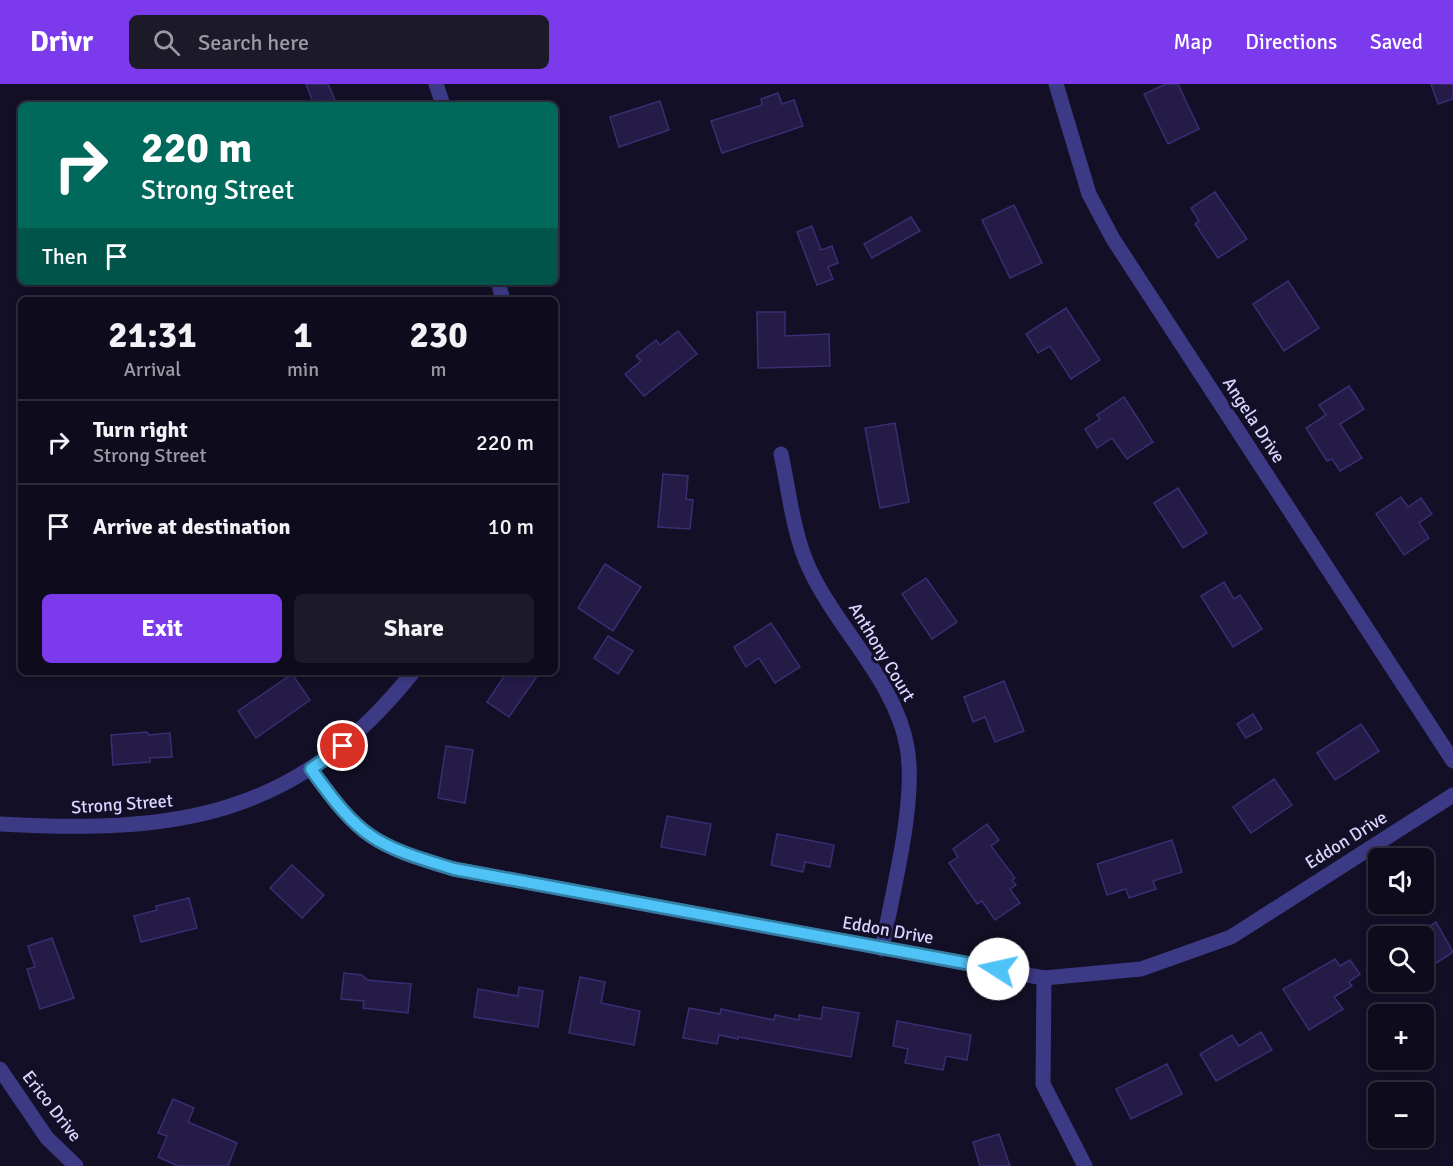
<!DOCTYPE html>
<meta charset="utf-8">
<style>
:root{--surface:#0e0b1c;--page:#1c1929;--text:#f1f3f6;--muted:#9b9ba3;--line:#2e2b3b;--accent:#7c3aed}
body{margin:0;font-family:Signika,sans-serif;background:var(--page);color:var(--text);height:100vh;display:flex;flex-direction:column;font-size:22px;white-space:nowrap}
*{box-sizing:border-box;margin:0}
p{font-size:20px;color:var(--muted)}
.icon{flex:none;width:33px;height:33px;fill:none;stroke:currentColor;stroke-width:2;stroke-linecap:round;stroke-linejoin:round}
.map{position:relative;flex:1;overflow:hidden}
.panel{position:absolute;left:18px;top:213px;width:540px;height:378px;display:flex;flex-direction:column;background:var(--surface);border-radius:9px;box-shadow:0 3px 9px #0003,0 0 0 2px var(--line)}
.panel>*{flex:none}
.top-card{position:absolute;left:18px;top:18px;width:540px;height:183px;border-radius:9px;box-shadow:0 3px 9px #0003,0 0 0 2px var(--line);background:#00695c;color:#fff;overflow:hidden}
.buttons{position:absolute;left:1368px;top:764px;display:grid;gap:12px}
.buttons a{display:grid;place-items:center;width:66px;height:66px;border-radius:9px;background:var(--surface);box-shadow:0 3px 9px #0003,0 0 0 2px var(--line);font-size:30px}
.pin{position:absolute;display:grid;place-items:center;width:51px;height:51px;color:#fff;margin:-26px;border:3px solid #fff;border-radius:50%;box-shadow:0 2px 6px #0007}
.me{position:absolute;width:66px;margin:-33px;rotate:280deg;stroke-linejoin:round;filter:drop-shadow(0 0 4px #0008)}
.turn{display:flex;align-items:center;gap:21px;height:126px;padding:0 24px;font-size:27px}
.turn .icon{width:78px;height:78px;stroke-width:2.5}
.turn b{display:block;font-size:42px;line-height:51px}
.then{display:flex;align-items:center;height:57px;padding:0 24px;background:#0003;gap:12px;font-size:22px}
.eta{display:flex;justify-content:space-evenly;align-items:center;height:102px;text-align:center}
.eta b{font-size:36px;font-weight:700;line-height:42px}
.cta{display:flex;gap:12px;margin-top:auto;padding:12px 24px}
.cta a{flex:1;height:69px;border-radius:9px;background:var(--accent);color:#fff;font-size:24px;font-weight:700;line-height:69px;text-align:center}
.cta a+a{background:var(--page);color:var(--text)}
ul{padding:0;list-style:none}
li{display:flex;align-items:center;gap:18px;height:84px;padding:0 24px;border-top:2px solid var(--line)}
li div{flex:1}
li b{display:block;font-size:22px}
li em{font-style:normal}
header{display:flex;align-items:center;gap:36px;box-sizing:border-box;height:84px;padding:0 30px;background:var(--accent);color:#fff}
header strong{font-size:28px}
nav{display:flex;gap:33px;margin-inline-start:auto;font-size:21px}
.search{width:420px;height:54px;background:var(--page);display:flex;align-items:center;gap:15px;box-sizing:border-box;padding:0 21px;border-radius:9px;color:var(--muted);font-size:22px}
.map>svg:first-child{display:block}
.building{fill:#241b47;stroke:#3b2d73;stroke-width:1.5}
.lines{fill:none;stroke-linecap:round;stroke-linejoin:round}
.minor{stroke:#3d3a85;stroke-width:15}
.tertiary{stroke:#3d3a85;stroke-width:15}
.route-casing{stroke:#337fa1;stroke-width:15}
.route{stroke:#4fc3f7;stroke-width:10}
.labels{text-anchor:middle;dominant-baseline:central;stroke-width:6;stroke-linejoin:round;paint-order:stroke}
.street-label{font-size:18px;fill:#d9d4ff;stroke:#130f26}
</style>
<header>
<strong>Drivr</strong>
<div class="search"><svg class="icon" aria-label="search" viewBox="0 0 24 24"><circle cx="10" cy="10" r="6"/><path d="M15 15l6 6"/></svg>Search here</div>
<nav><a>Map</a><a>Directions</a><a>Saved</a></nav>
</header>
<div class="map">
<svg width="1453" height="1082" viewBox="0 0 1453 1082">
<rect width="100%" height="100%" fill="#130f26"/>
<g class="building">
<polygon points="306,0 328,0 337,21 314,21"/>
<polygon points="1166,0 1178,0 1199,45 1168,60 1144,10"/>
<polygon points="1431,0 1453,0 1453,15 1438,20"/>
<polygon points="778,9 782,20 794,16 803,42 722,69 711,37 762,21 761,15"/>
<polygon points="660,17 669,46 619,63 610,33"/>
<polygon points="1215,108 1247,155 1218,174 1195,140 1199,137 1191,124"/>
<polygon points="1014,121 1042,179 1010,194 982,136"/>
<polygon points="911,133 920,147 872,174 864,160"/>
<polygon points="812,142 821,166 832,162 838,179 828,183 833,195 817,201 797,148"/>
<polygon points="1288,197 1319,244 1284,267 1253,220"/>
<polygon points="1066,224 1100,276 1071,295 1050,262 1038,269 1026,250"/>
<polygon points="757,228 785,228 785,252 829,250 830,282 758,284"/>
<polygon points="678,247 697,270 644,312 625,290 641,277 636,272 656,256 660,261"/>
<polygon points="1349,302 1364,325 1340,340 1362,374 1340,387 1332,375 1327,377 1306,344 1326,331 1319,321"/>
<polygon points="1124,313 1153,358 1127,375 1112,354 1097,364 1085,345 1100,335 1097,331"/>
<polygon points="895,339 909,418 880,424 865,344"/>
<polygon points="663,390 688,392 686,415 693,416 690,445 658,443"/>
<polygon points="1178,404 1207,449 1183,464 1154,419"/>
<polygon points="1401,413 1408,423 1421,414 1432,430 1419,439 1429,454 1404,471 1376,430"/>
<polygon points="605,480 641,503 613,547 578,524"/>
<polygon points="926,494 957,538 932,555 902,510"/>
<polygon points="1224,498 1234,515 1240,511 1262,545 1233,563 1201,512"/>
<polygon points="771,539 800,583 775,599 759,574 746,583 734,563"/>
<polygon points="608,552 633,567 618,590 594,574"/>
<polygon points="507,588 540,588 509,633 487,618"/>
<polygon points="292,590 310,616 256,654 238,627"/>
<polygon points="1004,597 1024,647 995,658 985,633 973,638 964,613"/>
<polygon points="1253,630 1262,645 1246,654 1237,640"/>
<polygon points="1361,640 1379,667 1335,696 1317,669"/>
<polygon points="147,648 149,651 170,649 172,673 150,674 150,678 113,681 111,651"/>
<polygon points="446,662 473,666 465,719 438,714"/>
<polygon points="1274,695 1292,721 1251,749 1233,723"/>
<polygon points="667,732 711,740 705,771 661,763"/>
<polygon points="987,740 999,756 991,762 1015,794 1012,796 1016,801 1010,805 1020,819 995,836 982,817 977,820 949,779 958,773 953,765"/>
<polygon points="777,750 834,761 830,783 805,778 803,788 771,781"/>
<polygon points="1172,756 1182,788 1153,797 1156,805 1129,814 1126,805 1107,811 1097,780"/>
<polygon points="292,781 324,811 302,834 270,804"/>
<polygon points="189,814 197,844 141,858 134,832 157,826 156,822"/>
<polygon points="1436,838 1453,868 1424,887 1424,846"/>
<polygon points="52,854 74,914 40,925 27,885 35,883 28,862"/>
<polygon points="1335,875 1340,882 1350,876 1360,890 1349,898 1352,902 1334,913 1343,925 1309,946 1283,905"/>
<polygon points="344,889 362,891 367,896 411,900 408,929 363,924 364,917 341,915"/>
<polygon points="580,893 605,898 601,919 640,927 634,961 569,949"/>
<polygon points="519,903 543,907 538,943 474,933 478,905 518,912"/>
<polygon points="823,923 859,929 851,973 738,953 738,955 719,951 717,960 683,954 689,924 720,930 721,925 774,936 775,931 799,936 799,931 821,935"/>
<polygon points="897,937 971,951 967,976 946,972 943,986 905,979 908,965 893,962"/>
<polygon points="1261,948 1272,966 1216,997 1200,970 1232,951 1239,962"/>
<polygon points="1167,980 1182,1010 1131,1035 1116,1005"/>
<polygon points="173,1015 194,1024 188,1038 237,1059 228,1082 178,1082 158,1073 167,1052 158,1049"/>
<polygon points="999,1050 1010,1082 980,1082 973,1058"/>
</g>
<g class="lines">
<g class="minor">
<polyline points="1056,0 1089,110 1113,155 1453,677"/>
<path d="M 781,370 C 789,407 793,449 809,484 C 836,543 896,598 907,663 C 917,717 892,809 882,865"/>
<path d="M 311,685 C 360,753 374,762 454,785 L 1044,894 L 1141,885 L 1231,853 L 1453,711"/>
<polyline points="1044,894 1043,1000 1085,1082"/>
<polyline points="0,985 47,1054 76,1082"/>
</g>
<g class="tertiary">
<polyline points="436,0 443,21"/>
<polyline points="498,198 503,216"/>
<path d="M 0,740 C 176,750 297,734 413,588"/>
</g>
</g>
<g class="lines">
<defs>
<path id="route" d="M 343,662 L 311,685 C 360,754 374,761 454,785 L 998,885"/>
</defs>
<use href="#route" class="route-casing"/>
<use href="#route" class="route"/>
</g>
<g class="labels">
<g class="street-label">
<text transform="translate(1254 336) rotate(57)">Angela Drive</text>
<text transform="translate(882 568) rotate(59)">Anthony Court</text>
<text transform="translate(122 720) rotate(-4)">Strong Street</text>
<text transform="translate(1346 756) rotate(-32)">Eddon Drive</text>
<text transform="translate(888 846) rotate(10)">Eddon Drive</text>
<text transform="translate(52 1022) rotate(52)">Erico Drive</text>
</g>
</g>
</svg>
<div class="buttons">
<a><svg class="icon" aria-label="sound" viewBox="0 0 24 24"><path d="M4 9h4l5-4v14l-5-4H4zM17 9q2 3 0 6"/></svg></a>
<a><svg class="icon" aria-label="search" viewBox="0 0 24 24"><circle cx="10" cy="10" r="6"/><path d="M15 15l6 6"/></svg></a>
<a>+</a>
<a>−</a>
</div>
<div class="pin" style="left:343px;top:662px;background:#d93025"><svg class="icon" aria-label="arrive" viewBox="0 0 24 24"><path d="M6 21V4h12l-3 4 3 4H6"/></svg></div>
<svg class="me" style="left:998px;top:885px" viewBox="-20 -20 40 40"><circle r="19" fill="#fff"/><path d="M0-13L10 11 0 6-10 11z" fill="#4fc3f7"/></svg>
<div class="top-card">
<div class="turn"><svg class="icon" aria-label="right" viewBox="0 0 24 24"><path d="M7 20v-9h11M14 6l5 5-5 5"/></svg><div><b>220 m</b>Strong Street</div></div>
<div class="then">Then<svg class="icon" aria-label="arrive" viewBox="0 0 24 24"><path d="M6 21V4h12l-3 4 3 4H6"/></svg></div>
</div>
<section class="panel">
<div class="eta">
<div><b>21:31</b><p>Arrival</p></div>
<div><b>1</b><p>min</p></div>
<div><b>230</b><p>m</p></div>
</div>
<ul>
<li><svg class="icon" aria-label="right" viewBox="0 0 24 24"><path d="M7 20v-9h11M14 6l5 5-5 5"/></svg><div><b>Turn right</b><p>Strong Street</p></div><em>220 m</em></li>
<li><svg class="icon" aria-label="arrive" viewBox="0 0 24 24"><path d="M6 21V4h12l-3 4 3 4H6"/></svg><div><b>Arrive at destination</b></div><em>10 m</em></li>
</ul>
<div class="cta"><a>Exit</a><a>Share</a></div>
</section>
</div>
